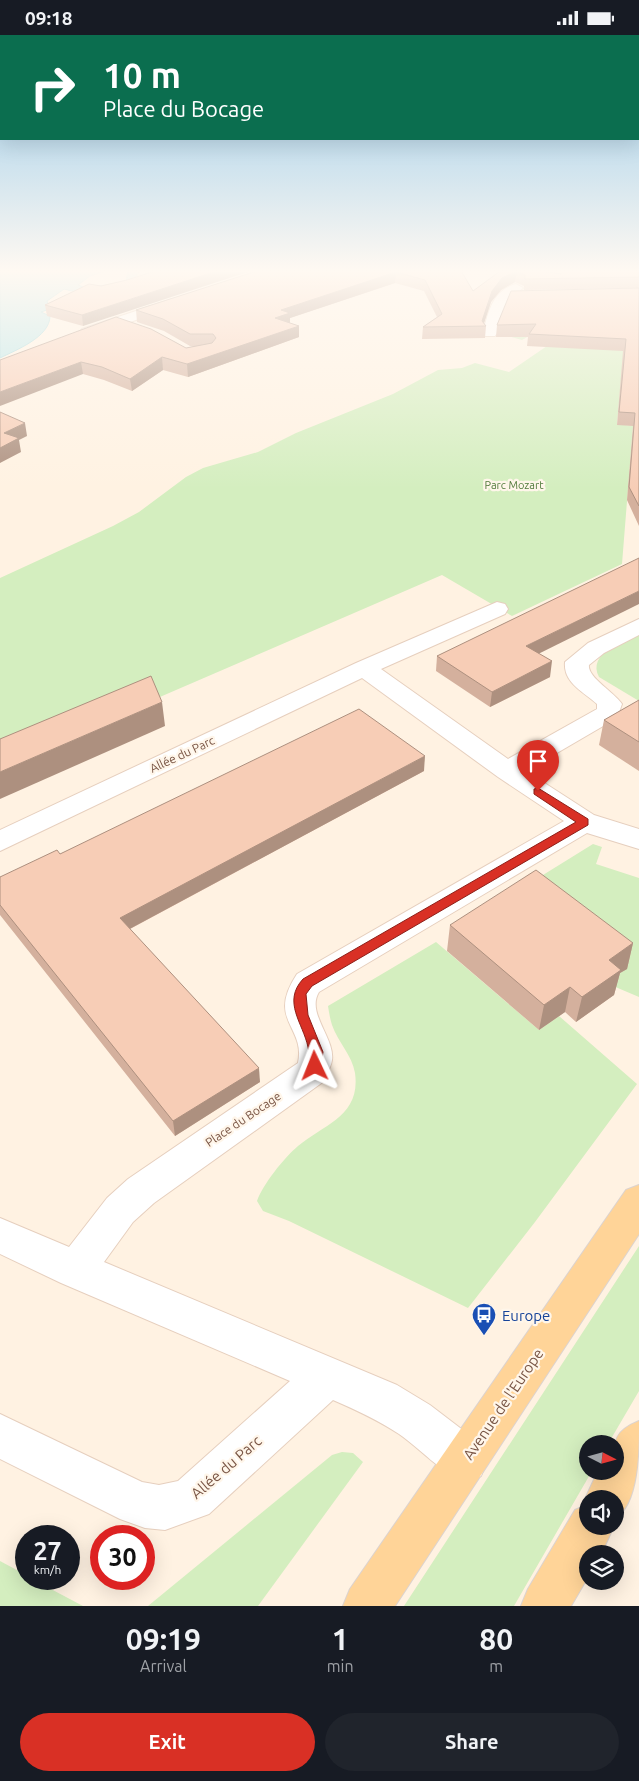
<!DOCTYPE html>
<meta charset="utf-8">
<style>
:root{--surface:#171b24;--page:#20242c;--text:#f1f3f6;--muted:#9ea1a6;--accent:#d93025}
body{margin:0;font-family:Ubuntu,sans-serif;background:var(--page);color:var(--text);height:100vh;display:flex;flex-direction:column;font-size:19px;white-space:nowrap}
*{box-sizing:border-box;margin:0}
p{font-size:16px;color:var(--muted)}
.icon{flex:none;width:28px;height:28px;fill:none;stroke:currentColor;stroke-width:2;stroke-linecap:round;stroke-linejoin:round}
.map{position:relative;height:1571px;overflow:hidden}
.drawer{display:flex;flex-direction:column;background:var(--surface);flex:1}
.drawer>*{flex:none}
.top-card{position:absolute;left:0px;top:0px;width:640px;height:105px;box-shadow:0 5px 20px #0002;background:#0b6e4f;color:#fff;overflow:hidden}
.needle{width:32px;rotate:96deg}
.buttons{position:absolute;left:579px;top:1400px;display:grid;gap:10px}
.buttons a{display:grid;place-items:center;width:45px;height:45px;border-radius:50%;background:var(--surface);box-shadow:0 5px 20px #0002;font-size:25px}
.speed{position:absolute;left:15px;top:1490px;display:flex;gap:10px;font-size:25px;font-weight:700;text-align:center}
.speed>*{display:grid;place-content:center;width:65px;height:65px;border-radius:50%;background:var(--surface);box-shadow:0 5px 20px #0002;line-height:1}
.speed small{font-size:12px;font-weight:400}
.speed .limit{border:8px solid #d22;background:#fff;color:#111}
.pin{position:absolute;display:grid;place-items:center;width:42px;height:42px;color:#fff;margin:-51px -21px;border-radius:50% 50% 50% 0;rotate:-45deg;box-shadow:0 0 5px #0007}
.pin .icon{rotate:45deg}
.me{position:absolute;width:55px;margin:-28px;rotate:358deg;stroke-linejoin:round;filter:drop-shadow(0 0 4px #0008)}
.turn{display:flex;align-items:center;gap:18px;height:105px;padding:0 20px;font-size:22px}
.turn .icon{width:65px;height:65px;stroke-width:2.5}
.turn b{display:block;font-size:35px;line-height:42px}
.eta{display:flex;justify-content:space-evenly;align-items:center;height:85px;text-align:center}
.eta b{font-size:30px;font-weight:600;line-height:35px}
.action{display:flex;gap:10px;margin-top:auto;padding:10px 20px}
.action a{flex:1;height:58px;border-radius:30px;background:var(--accent);color:#fff;font-size:20px;font-weight:600;line-height:58px;text-align:center}
.action a+a{background:var(--page);color:var(--text)}
.status{display:flex;justify-content:space-between;align-items:center;height:35px;padding:0 25px;background:var(--surface);direction:ltr}
.status svg{height:14px;fill:currentColor}
.map>svg:first-child{display:block}
.green{fill:#d4eebf}
.water{fill:#b4e5ea;stroke:#99d6dd}
.lines{fill:none;stroke-linecap:round;stroke-linejoin:round}
.minor-casing{stroke:#e6cfbe;stroke-width:2}
.major-casing{stroke:#dcd3cf;stroke-width:2}
.minor{fill:#fff;fill-rule:evenodd}
.major{fill:#ffd498;fill-rule:evenodd}
.wall{fill:#d4b09d}
.shaded-wall{fill:#ad907f}
.building{fill:#f7cdb6;stroke:#ad907f}
.route{fill:#d93025;stroke:#8d1f18}
.labels{text-anchor:middle;dominant-baseline:central;stroke-width:4.5;stroke-linejoin:round;paint-order:stroke}
.far-park-label{font-size:11px;fill:#507a3a;stroke:#fff6ea}
.street-label{font-size:12px;fill:#795545;stroke:#fff6ea}
.near-transit-label{font-size:15px;fill:#164399;stroke:#fff6ea;text-anchor:start}
.near-street-label{font-size:15px;fill:#795545;stroke:#fff6ea}
</style>
<div class="status"><b>09:18</b><svg viewBox="0 0 49 12"><path d="M0 12V9h3v3zM5 12V6h3v6zM10 12V3h3v9zM15 12V0h3v12zM26 1h20v11H26zM47 4h2v5h-2z"/></svg></div>
<div class="map">
<svg width="639" height="1571" viewBox="0 0 639 1571">
<rect width="100%" height="100%" fill="#fff2e2"/>
<g class="green">
<polygon points="639,261 639,313 624,312 617,389 633,391 622,529 512,581 442,540 0,731 0,543 113,491 139,477 186,442 203,433 258,417 296,398 393,359 438,335 462,333 475,328 509,337 547,311 569,313 569,307 529,301 522,305 501,299 504,274 508,268 531,264"/>
<path d="M 639,599 L 639,666 L 599,642 C 587,618 622,608 639,599 Z"/>
<polygon points="593,809 602,812 596,829 639,843 639,962 606,948 626,933 522,853"/>
<path d="M 436,907 L 539,995 L 559,981 L 637,1049 L 535,1187 L 468,1273 L 289,1186 L 263,1176 L 257,1166 C 263,1149 284,1123 298,1111 C 324,1089 361,1081 355,1038 C 352,1020 338,1007 332,990 C 330,984 329,977 328,971 Z"/>
<polygon points="639,1211 639,1356 608,1409 588,1409 588,1436 592,1436 514,1571 404,1571"/>
<polygon points="342,1417 353,1418 363,1427 258,1571 148,1571 332,1420"/>
<polygon points="0,1526 26,1540 26,1544 32,1544 83,1571 0,1571"/>
</g>
<path class="water" d="M 0,234 L 111,234 L 90,241 L 78,250 L 86,253 L 126,247 L 128,236 L 141,234 L 131,249 L 76,257 L 64,254 L 47,266 L 50,274 L 41,277 L 50,281 C 50,302 16,315 0,323 Z"/>
<g class="lines">
<defs>
<g id="minor">
<path d="M 516,249 L 523,253 L 518,257 L 545,257 L 552,261 L 545,265 L 508,266 L 497,298 L 495,301 L 485,301 L 483,298 C 488,277 493,255 516,249 Z"/>
<polygon points="172,264 177,265 179,268 177,271 92,300 82,300 80,297 82,294"/>
<path d="M 497,567 L 505,569 L 508,574 L 505,579 L 381,634 L 508,724 L 597,674 L 597,669 C 584,657 563,648 565,627 L 588,608 L 639,584 L 639,600 L 604,618 L 589,630 C 587,642 614,657 622,669 L 617,683 L 526,736 L 594,780 L 639,794 L 639,814 L 587,798 L 319,957 C 306,978 335,1003 332,1025 C 331,1032 326,1040 323,1047 L 154,1168 L 133,1187 L 104,1227 L 397,1350 L 430,1370 L 481,1409 L 487,1425 L 481,1441 L 465,1447 C 439,1436 422,1415 399,1399 C 378,1385 356,1375 333,1365 L 209,1479 L 165,1495 L 145,1493 L 120,1484 L 0,1424 L 0,1379 L 142,1447 L 159,1450 L 178,1446 L 290,1346 L 61,1248 L 0,1219 L 0,1183 L 69,1212 L 107,1163 L 128,1144 L 298,1028 C 306,991 266,986 297,939 L 564,786 L 498,742 L 362,643 L 0,816 L 0,795 L 356,628 Z"/>
</g>
<g id="major">
<polygon points="639,1150 639,1199 395,1571 343,1571 350,1554 626,1155"/>
<path d="M 639,1386 C 639,1414 639,1470 615,1483 L 615,1464 L 588,1464 L 588,1491 L 614,1491 L 601,1519 L 588,1519 L 588,1542 L 571,1571 L 521,1571 L 528,1554 L 575,1475 L 587,1470 L 585,1464 L 598,1436 L 615,1436 C 615,1409 610,1398 639,1386 Z"/>
</g>
</defs>
<use href="#minor" class="minor-casing"/>
<use href="#major" class="major-casing"/>
<use href="#minor" class="minor"/>
<use href="#major" class="major"/>
</g>
<g class="wall">
<polygon points="263,234 460,234 473,256 503,234 561,239 639,234 639,491 627,465 633,391 617,390 623,316 527,311 528,302 496,302 497,290 630,253 524,255 524,251 515,247 501,255 491,267 484,288 486,291 485,303 422,304 423,292 437,282 424,256 395,248 290,283 290,288 299,291 299,302 188,342 163,335 132,356 104,345 83,339 0,325 186,313 194,311 190,311 164,296 137,287 136,275"/>
<polygon points="127,245 83,291 47,281 45,270 101,251"/>
<polygon points="539,618 550,642 490,672 436,636 437,621"/>
<polygon points="639,665 639,736 599,710 604,685"/>
<polygon points="424,736 130,894 260,1047 175,1101 0,880 0,842 60,819"/>
<polygon points="450,890 633,908 627,934 620,938 614,960 576,987 565,977 539,995 447,916"/>
</g>
<g class="shaded-wall">
<polygon points="223,234 257,234 83,291 82,280"/>
<polygon points="517,236 515,247 501,255 491,267 483,291 482,286 492,256 502,243"/>
<polygon points="396,237 395,248 290,283 290,289 275,283 281,275"/>
<polygon points="299,291 299,302 188,342 187,329"/>
<polygon points="162,322 163,335 132,356 130,344"/>
<polygon points="81,327 83,339 0,371 0,357"/>
<polygon points="25,388 27,401 19,405 21,417 0,428 0,413 4,398"/>
<polygon points="639,556 639,569 524,626 526,611"/>
<polygon points="552,626 550,642 490,672 492,657"/>
<polygon points="162,667 165,691 0,764 0,737"/>
<polygon points="425,721 424,736 122,898 120,883"/>
<polygon points="633,908 627,934 620,938 614,960 576,987 582,962 609,925"/>
<polygon points="570,952 565,977 539,995 544,970"/>
<polygon points="259,1033 260,1047 175,1101 173,1086"/>
</g>
<g class="building">
<polygon points="161,234 223,234 82,280 45,270 89,249 101,251 127,245"/>
<polygon points="263,234 460,234 473,256 503,234 530,234 561,239 562,234 639,234 639,242 525,244 525,240 517,236 502,243 492,256 482,286 486,291 423,292 442,279 425,245 396,237 281,275 290,278 275,283 299,291 187,329 162,322 130,344 102,332 81,327 0,357 0,325 116,282 151,294 186,313 212,308 216,303 213,299 190,299 163,284 136,275"/>
<polygon points="639,253 639,471 629,452 635,378 619,377 626,304 529,299 536,289 497,290 511,256"/>
<polygon points="0,377 25,388 4,398 19,403 0,413"/>
<polygon points="639,523 639,556 526,611 552,626 492,657 437,621"/>
<polygon points="151,641 162,667 0,737 0,704"/>
<polygon points="639,665 639,707 604,685"/>
<polygon points="359,674 425,721 120,883 259,1033 173,1086 0,870 0,842 57,815 60,819"/>
<polygon points="536,835 633,908 609,925 621,935 582,962 570,952 544,970 450,890"/>
</g>
<linearGradient id="sky" x2="0" y2="1"><stop stop-color="#93c8e9"/><stop offset="0.52" stop-color="#fff9f2"/><stop offset="1" stop-color="#fff9f2" stop-opacity="0"/></linearGradient>
<rect width="639" height="454" fill="url(#sky)"/>
<path class="route" d="M 538,753 L 588,784 L 588,790 L 312,951 L 306,959 L 308,980 L 323,1017 L 320,1035 L 310,1035 C 306,1028 310,1020 308,1012 C 303,988 282,967 303,944 L 576,787 L 534,759 L 534,754 Z"/>
<defs>
<symbol id="bus-pin" viewBox="-11 -11 22 30"><path d="M0 17L-7.5 6A9.5 9.5 0 1 1 7.5 6Z" fill="#1a4fb4" stroke="#fff6ea"/><path d="M-5-6H5V4H4V6H2V4H-2V6H-4V4H-5ZM-3.5-4V0h7V-4ZM-3.5 1.2v1.5H-2V1.2ZM2 1.2v1.5H3.5V1.2Z" fill="#fff"/></symbol>
</defs>
<g fill-rule="evenodd">
<use href="#bus-pin" x="470" y="1266" width="28" height="38"/>
</g>
<g class="labels">
<g class="far-park-label">
<text x="514" y="450">Parc Mozart</text>
</g>
<g class="street-label">
<text transform="translate(182 719) rotate(-25)">Allée du Parc</text>
<text transform="translate(243 1084) rotate(-34)">Place du Bocage</text>
</g>
<g class="near-transit-label">
<text x="502" y="1280">Europe</text>
</g>
<g class="near-street-label">
<text transform="translate(503 1369) rotate(-56)">Avenue de l'Europe</text>
<text transform="translate(226 1432) rotate(-41)">Allée du Parc</text>
</g>
</g>
</svg>
<div class="buttons">
<a><svg class="needle" viewBox="-14 -14 28 28"><path d="M0-13l5 13h-10z" fill="#e53935"/><path d="M0 13l5-13h-10z" fill="#9ea1a6"/></svg></a>
<a><svg class="icon" aria-label="sound" viewBox="0 0 24 24"><path d="M4 9h4l5-4v14l-5-4H4zM17 9q2 3 0 6"/></svg></a>
<a><svg class="icon" aria-label="layers" viewBox="0 0 24 24"><path d="M12 4l9 5-9 5-9-5zM3 14l9 5 9-5"/></svg></a>
</div>
<div class="speed"><div>27<small>km/h</small></div><div class="limit">30</div></div>
<div class="pin" style="left:538px;top:756px;background:#d93025"><svg class="icon" aria-label="arrive" viewBox="0 0 24 24"><path d="M6 21V4h12l-3 4 3 4H6"/></svg></div>
<svg class="me" style="left:315px;top:1031px" viewBox="-20 -20 40 40"><path d="M0-17L14 15 0 8-14 15z" fill="#d93025" stroke="#fff" stroke-width="4"/></svg>
<div class="top-card">
<div class="turn"><svg class="icon" aria-label="right" viewBox="0 0 24 24"><path d="M7 20v-9h11M14 6l5 5-5 5"/></svg><div><b>10 m</b>Place du Bocage</div></div>
</div>
</div>
<section class="drawer">
<div class="eta">
<div><b>09:19</b><p>Arrival</p></div>
<div><b>1</b><p>min</p></div>
<div><b>80</b><p>m</p></div>
</div>
<div class="action"><a>Exit</a><a>Share</a></div>
</section>
